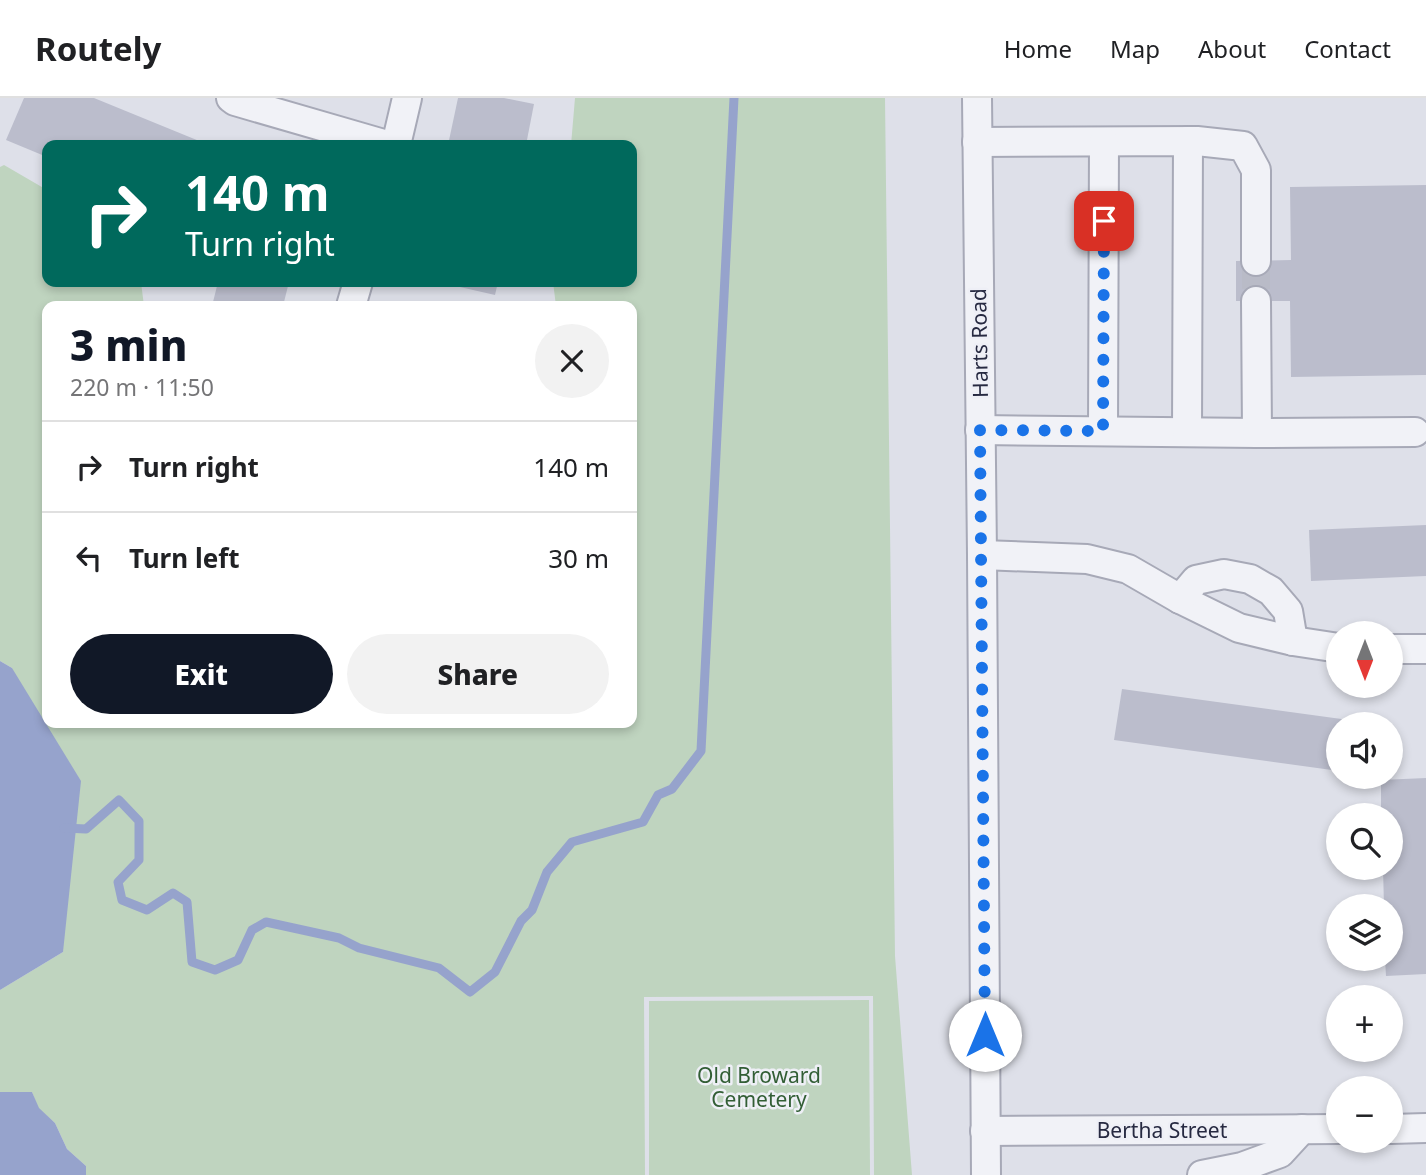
<!DOCTYPE html>
<meta charset="utf-8">
<style>
:root{--surface:#fff;--page:#f2f2f2;--text:#202124;--muted:#757577;--line:#e0e0e0;--accent:#111827}
body{margin:0;font-family:"Noto Sans",sans-serif;background:var(--page);color:var(--text);height:100vh;display:flex;flex-direction:column;font-size:26px;white-space:nowrap}
*{box-sizing:border-box;margin:0}
p{font-size:23px;color:var(--muted)}
.icon{flex:none;width:38px;height:38px;fill:none;stroke:currentColor;stroke-width:2;stroke-linecap:round;stroke-linejoin:round}
.map{position:relative;flex:1;overflow:hidden}
.panel{position:absolute;left:42px;top:203px;width:595px;height:427px;display:flex;flex-direction:column;background:var(--surface);border-radius:14px;box-shadow:0 4px 10px #0003}
.panel>*{flex:none}
.banner{position:absolute;left:42px;top:42px;width:595px;height:147px;border-radius:14px;box-shadow:0 4px 10px #0003;background:#00695c;color:#fff;overflow:hidden}
.needle{width:46px;rotate:180deg}
.controls{position:absolute;left:1326px;top:523px;display:grid;gap:14px}
.controls a{display:grid;place-items:center;width:77px;height:77px;border-radius:50%;background:var(--surface);box-shadow:0 4px 10px #0003;font-size:35px}
.pin{position:absolute;display:grid;place-items:center;width:60px;height:60px;color:#fff;margin:-30px;border-radius:14px;box-shadow:0 4px 10px #0006}
.me{position:absolute;width:77px;margin:-38px;rotate:0deg;stroke-linejoin:round;filter:drop-shadow(0 0 5px #0008)}
.turn{display:flex;align-items:center;gap:24px;height:147px;padding:0 28px;font-size:32px}
.turn .icon{width:91px;height:91px;stroke-width:2.5}
.turn b{display:block;font-size:49px;line-height:60px}
.round{display:grid;place-items:center;flex:none;width:74px;height:74px;border-radius:37px;background:var(--page)}
.overview{display:flex;align-items:center;justify-content:space-between;height:119px;padding:0 28px}
h1{font-size:42px;font-weight:800;line-height:52px;color:var(--accent)}
.action{display:flex;gap:14px;margin-top:auto;padding:14px 28px}
.action a{flex:1;height:80px;border-radius:42px;background:var(--accent);color:#fff;font-size:28px;font-weight:800;line-height:80px;text-align:center}
.action a+a{background:var(--page);color:var(--text)}
ul{padding:0;list-style:none}
li{display:flex;align-items:center;gap:21px;height:91px;padding:0 28px;border-top:2px solid var(--line)}
li div{flex:1}
li b{display:block;font-size:26px}
li em{font-style:normal}
header{display:flex;align-items:center;gap:42px;box-sizing:border-box;height:98px;padding:0 35px;background:var(--surface);border-bottom:2px solid var(--line)}
header strong{font-size:33px}
nav{display:flex;gap:38px;margin-inline-start:auto;font-size:24px}
.map>svg:first-child{display:block}
.green{fill:#bfd4bf}
.water{fill:#96a3cc}
.lines{fill:none;stroke-linecap:round;stroke-linejoin:round}
.stream{stroke:#96a3cc;stroke-width:9}
.building{fill:#bbbdcc}
.minor-tunnel{stroke:#b9bbc7;stroke-width:28;stroke-dasharray:28 14;stroke-linecap:butt}
.minor-casing{stroke:#a7a9b7;stroke-width:32}
.minor{stroke:#f1f2f7;stroke-width:28}
.route{stroke:#1a73e8;stroke-width:12;stroke-dasharray:0 21.6}
.labels{text-anchor:middle;dominant-baseline:central;stroke-width:5;stroke-linejoin:round;paint-order:stroke}
.street-label{font-size:21px;fill:#262941;stroke:#eeeff6}
.park-label{font-size:21px;fill:#325e35;stroke:#eeeff6}
</style>
<header>
<strong>Routely</strong>
<nav><a>Home</a><a>Map</a><a>About</a><a>Contact</a></nav>
</header>
<div class="map">
<svg width="1426" height="1077" viewBox="0 0 1426 1077">
<rect width="100%" height="100%" fill="#dee0e9"/>
<g class="green">
<polygon points="575,0 885,0 895,858 912,1077 874,1077 873,898 644,899 645,1077 86,1077 86,1068 67,1051 55,1025 38,1010 32,994 1,995 0,994 0,892 63,854 12,570 0,563 0,69 4,67 47,92 47,184 141,184 144,208 47,208 47,625 632,625 632,208 556,208 553,184 632,184 632,47 571,47"/>
<polygon points="869,902 870,1077 649,1077 649,903"/>
</g>
<g class="water">
<polygon points="0,563 12,570 81,683 63,854 0,892"/>
<polygon points="0,994 32,994 39,1010 55,1025 67,1051 86,1068 86,1077 0,1077"/>
</g>
<g class="lines">
<polyline class="stream" points="64,730 86,731 119,702 139,723 139,762 118,784 122,802 147,812 173,795 187,804 192,864 215,872 238,862 252,832 266,824 339,840 359,850 439,870 470,894 495,874 521,823 532,812 547,774 572,744 643,724 658,697 672,691 701,653 734,0"/>
</g>
<g class="building">
<polygon points="24,0 94,0 209,47 47,47 47,59 6,42"/>
<polygon points="458,0 504,0 534,6 526,47 448,47"/>
<polygon points="1426,87 1426,277 1291,279 1290,203 1236,203 1236,163 1291,162 1290,89"/>
<polygon points="218,184 289,184 283,208 212,208"/>
<polygon points="438,184 498,184 495,197"/>
<polygon points="1426,427 1426,478 1311,483 1309,432"/>
<polygon points="1122,591 1356,623 1356,626 1339,626 1339,673 1114,642"/>
<polygon points="1426,680 1426,876 1386,878 1385,861 1391,861 1391,808 1384,808 1383,770 1391,770 1391,718 1381,718 1381,682"/>
</g>
<g class="lines">
<polyline class="minor-tunnel" points="1256,163 1256,203"/>
<defs>
<g id="minor">
<polyline points="231,0 235,3 387,47"/>
<polyline points="977,0 982,457 986,1077"/>
<polyline points="977,44 1197,43 1243,48 1256,72 1256,163"/>
<polyline points="396,47 407,0"/>
<polyline points="351,208 358,184"/>
<polyline points="980,332 1257,335 1256,203"/>
<polyline points="1103,333 1104,44"/>
<polyline points="1187,334 1188,43"/>
<polyline points="1257,335 1415,334"/>
<polyline points="982,457 1087,461 1128,471 1180,501 1239,530 1293,543 1339,550"/>
<polyline points="1180,501 1196,482 1224,476 1250,481 1271,493 1288,513 1293,543"/>
<polyline points="1391,551 1426,551"/>
<polyline points="1391,1031 1426,1030"/>
<polyline points="985,1033 1339,1031"/>
<polyline points="1202,1077 1242,1069 1280,1055 1302,1031"/>
</g>
</defs>
<use href="#minor" class="minor-casing"/>
<use href="#minor" class="minor"/>
</g>
<g class="lines">
<polyline class="route" points="985,937 980,332 1103,333 1104,123"/>
</g>
<g class="labels">
<g class="street-label">
<text transform="translate(979 245) rotate(-91)">Harts Road</text>
<text x="1162" y="1032">Bertha Street</text>
</g>
<g class="park-label">
<text x="759" y="977">Old Broward<tspan x="759" dy="24">Cemetery</tspan></text>
</g>
</g>
</svg>
<div class="controls">
<a><svg class="needle" viewBox="-14 -14 28 28"><path d="M0-13l5 13h-10z" fill="#e53935"/><path d="M0 13l5-13h-10z" fill="#757577"/></svg></a>
<a><svg class="icon" aria-label="sound" viewBox="0 0 24 24"><path d="M4 9h4l5-4v14l-5-4H4zM17 9q2 3 0 6"/></svg></a>
<a><svg class="icon" aria-label="search" viewBox="0 0 24 24"><circle cx="10" cy="10" r="6"/><path d="M15 15l6 6"/></svg></a>
<a><svg class="icon" aria-label="layers" viewBox="0 0 24 24"><path d="M12 4l9 5-9 5-9-5zM3 14l9 5 9-5"/></svg></a>
<a>+</a>
<a>−</a>
</div>
<div class="pin" style="left:1104px;top:123px;background:#d93025"><svg class="icon" aria-label="arrive" viewBox="0 0 24 24"><path d="M6 21V4h12l-3 4 3 4H6"/></svg></div>
<svg class="me" style="left:985px;top:937px" viewBox="-20 -20 40 40"><circle r="19" fill="#fff"/><path d="M0-13L10 11 0 6-10 11z" fill="#1a73e8"/></svg>
<div class="banner">
<div class="turn"><svg class="icon" aria-label="right" viewBox="0 0 24 24"><path d="M7 20v-9h11M14 6l5 5-5 5"/></svg><div><b>140 m</b>Turn right</div></div>
</div>
<section class="panel">
<div class="overview"><div><h1>3 min</h1><p>220 m · 11:50</p></div><a class="round"><svg class="icon" aria-label="close" viewBox="0 0 24 24"><path d="M6 6l12 12M18 6L6 18"/></svg></a></div>
<ul>
<li><svg class="icon" aria-label="right" viewBox="0 0 24 24"><path d="M7 20v-9h11M14 6l5 5-5 5"/></svg><div><b>Turn right</b></div><em>140 m</em></li>
<li><svg class="icon" aria-label="left" viewBox="0 0 24 24"><path d="M17 20v-9H6M10 6l-5 5 5 5"/></svg><div><b>Turn left</b></div><em>30 m</em></li>
</ul>
<div class="action"><a>Exit</a><a>Share</a></div>
</section>
</div>
